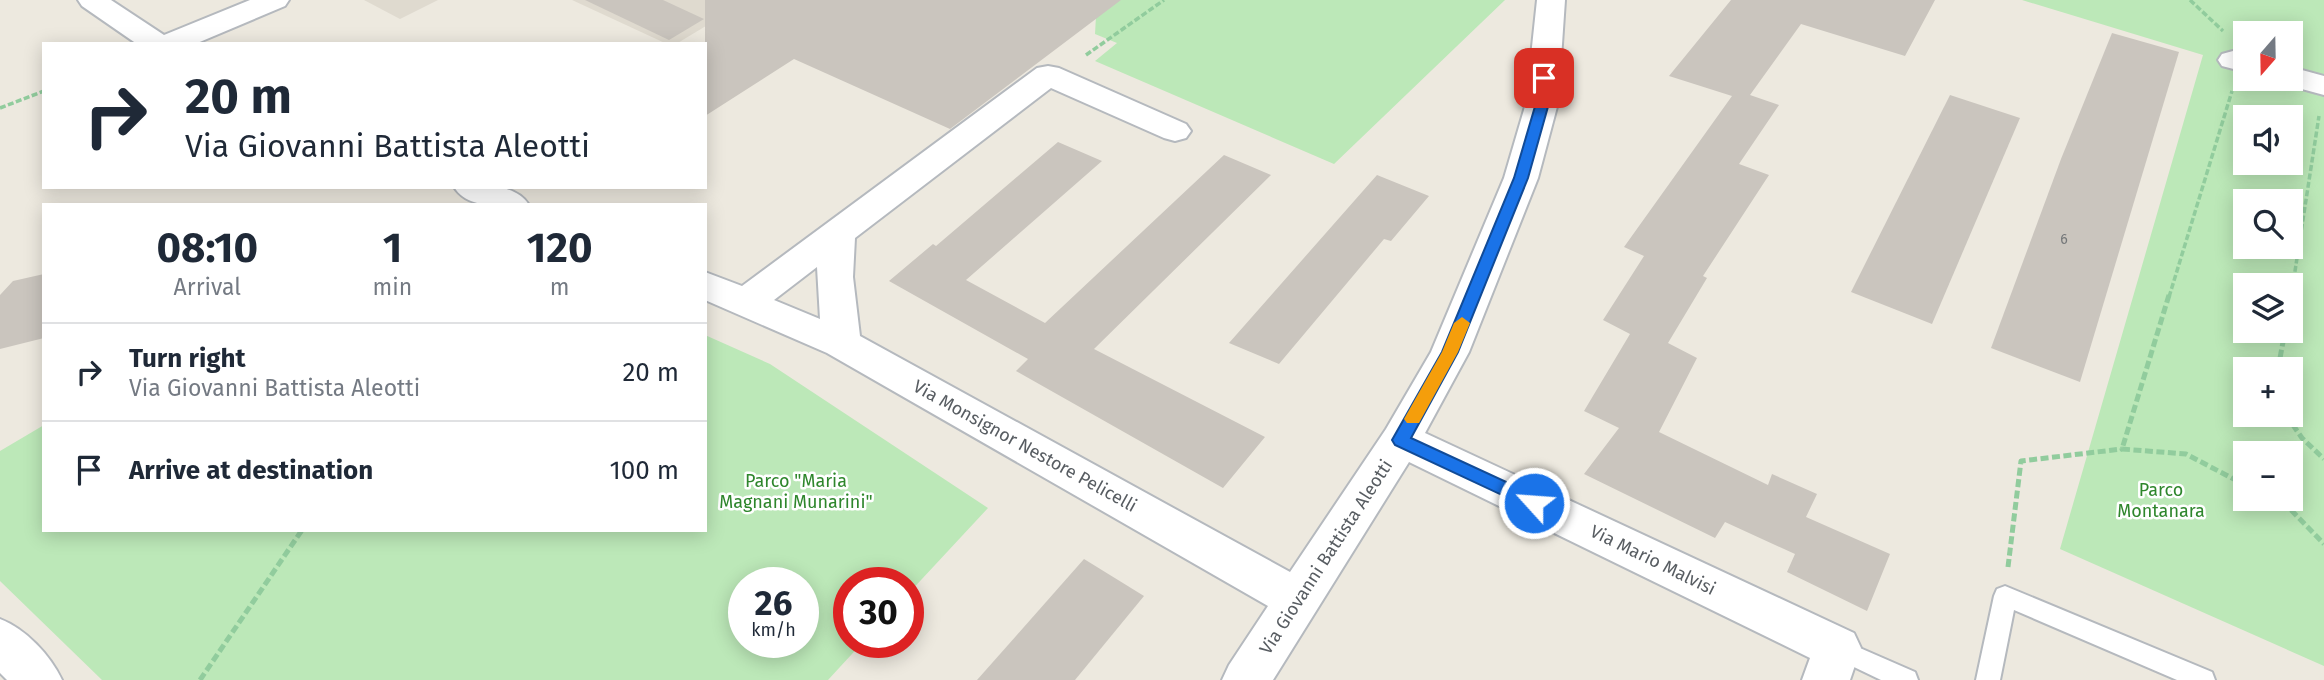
<!DOCTYPE html>
<meta charset="utf-8">
<style>
:root{--surface:#fff;--page:#f6f6f7;--text:#1f2937;--muted:#747a83;--line:#e0e1e3}
body{margin:0;font-family:"Fira Sans",sans-serif;background:var(--page);color:var(--text);height:100vh;display:flex;flex-direction:column;font-size:26px;white-space:nowrap}
*{box-sizing:border-box;margin:0}
p{font-size:23px;color:var(--muted)}
.icon{flex:none;width:38px;height:38px;fill:none;stroke:currentColor;stroke-width:2;stroke-linecap:round;stroke-linejoin:round}
.map{position:relative;flex:1;overflow:hidden}
.drawer{position:absolute;left:42px;top:203px;width:665px;height:329px;display:flex;flex-direction:column;background:var(--surface);border-radius:0px;box-shadow:0 4px 18px #0003}
.drawer>*{flex:none}
.banner{position:absolute;left:42px;top:42px;width:665px;height:147px;border-radius:0px;box-shadow:0 4px 18px #0003;background:#fff;color:var(--text);overflow:hidden}
.needle{width:46px;rotate:200deg}
.buttons{position:absolute;left:2233px;top:21px;display:grid;gap:14px}
.buttons a{display:grid;place-items:center;width:70px;height:70px;border-radius:0px;background:var(--surface);box-shadow:0 4px 18px #0003;font-size:35px}
.speed{position:absolute;left:728px;top:567px;display:flex;gap:14px;font-size:35px;font-weight:700;text-align:center}
.speed>*{display:grid;place-content:center;width:91px;height:91px;border-radius:50%;background:var(--surface);box-shadow:0 4px 18px #0003;line-height:1}
.speed small{font-size:18px;font-weight:400}
.speed .limit{border:10px solid #d22;background:#fff;color:#111}
.pin{position:absolute;display:grid;place-items:center;width:60px;height:60px;color:#fff;margin:-30px;border-radius:14px;box-shadow:0 4px 10px #0006}
.me{position:absolute;width:77px;margin:-38px;rotate:296deg;stroke-linejoin:round;filter:drop-shadow(0 0 5px #0008)}
.turn{display:flex;align-items:center;gap:24px;height:147px;padding:0 28px;font-size:32px}
.turn .icon{width:91px;height:91px;stroke-width:2.5}
.turn b{display:block;font-size:49px;line-height:60px}
.eta{display:flex;justify-content:space-evenly;align-items:center;height:119px;text-align:center}
.eta b{font-size:42px;font-weight:700;line-height:49px}
ul{padding:0;list-style:none}
li{display:flex;align-items:center;gap:21px;height:98px;padding:0 28px;border-top:2px solid var(--line)}
li div{flex:1}
li b{display:block;font-size:26px}
li em{font-style:normal}
.map>svg:first-child{display:block}
.education{fill:#dfdacf}
.green{fill:#bce8b8;fill-rule:evenodd}
.building{fill:#cac5be}
.lines{fill:none;stroke-linecap:round;stroke-linejoin:round}
.service-casing{stroke:#b5b9be;stroke-width:4}
.minor-casing{stroke:#b5b9be;stroke-width:4}
.path-far1{stroke:#91cc9d;stroke-width:3.5;stroke-dasharray:6 2.5;stroke-linecap:butt}
.path{stroke:#91cc9d;stroke-width:5;stroke-dasharray:8 3.5;stroke-linecap:butt}
.service{fill:#fff;fill-rule:evenodd}
.minor{fill:#fff;fill-rule:evenodd}
.route{fill:#1a73e8;stroke:#114b97;stroke-width:2}
.slow{fill:#f59e0b}
.labels{text-anchor:middle;dominant-baseline:central;stroke-width:5;stroke-linejoin:round;paint-order:stroke}
.number-label{font-size:14px;fill:#747779}
.street-label{font-size:18px;fill:#585d62;stroke:#fff}
.park-label{font-size:18px;fill:#2e862c;stroke:#fff}
</style>
<div class="map">
<svg width="2324" height="680" viewBox="0 0 2324 680">
<rect width="100%" height="100%" fill="#ede9df"/>
<g class="education">
<polygon points="364,0 438,0 400,19"/>
<polygon points="572,0 749,0 676,44 667,44"/>
</g>
<g class="green">
<polygon points="1049,0 1505,0 1334,164 1095,61 1117,43 1095,34 1096,16"/>
<path d="M 2022,0 L 2324,0 L 2324,666 L 2060,549 L 2203,55 ZM 2245,33 L 2291,33 L 2291,79 L 2245,79 ZM 2245,117 L 2291,117 L 2291,163 L 2245,163 ZM 2245,201 L 2291,201 L 2291,247 L 2245,247 ZM 2245,285 L 2291,285 L 2291,331 L 2245,331 ZM 2245,369 L 2291,369 L 2291,415 L 2245,415 ZM 2245,453 L 2291,453 L 2291,499 L 2245,499 Z"/>
<path d="M 705,335 L 770,364 L 988,508 L 908,594 L 908,583 L 849,583 L 849,642 L 863,642 L 828,680 L 102,680 L 0,581 L 0,451 L 44,425 L 44,530 L 705,530 ZM 744,583 L 803,583 L 803,642 L 744,642 Z"/>
</g>
<g class="building">
<polygon points="585,0 663,0 704,19 669,40"/>
<polygon points="705,0 1121,0 950,129 794,59 705,116"/>
<polygon points="1731,0 1935,0 1905,56 1801,24 1750,95 1779,105 1739,164 1769,175 1703,276 1707,278 1668,343 1697,358 1659,432 1768,485 1772,474 1817,494 1806,517 1890,554 1867,611 1787,572 1795,554 1725,522 1715,538 1584,474 1619,428 1584,411 1630,334 1603,320 1644,256 1624,247 1732,96 1669,76"/>
<polygon points="2112,33 2179,52 2080,382 1991,348 2061,159"/>
<polygon points="1950,95 2020,118 1932,324 1851,292"/>
<polygon points="1058,142 1102,161 966,280 1045,323 1224,155 1271,175 1094,349 1265,437 1223,488 1016,371 1028,359 889,281 933,244 936,246"/>
<polygon points="1377,175 1429,196 1391,241 1384,239 1279,364 1229,343"/>
<polygon points="44,274 44,338 0,349 0,295 13,281"/>
<polygon points="1084,559 1144,596 1075,680 977,680"/>
</g>
<g class="lines">
<defs>
<g id="service">
<polygon points="2005,586 2212,672 2215,680 2177,680 2014,610 2000,680 1976,680 1994,596 1997,589"/>
<polygon points="1837,638 1915,672 1918,680 1881,680 1829,655 1825,648 1829,641"/>
</g>
<g id="minor">
<polygon points="78,0 111,0 164,35 250,0 289,0 285,6 195,44 137,44 82,6"/>
<path d="M 1537,0 L 1565,0 L 1558,103 L 1538,178 L 1469,352 L 1425,433 L 1854,633 L 1861,648 L 1850,680 L 1802,680 L 1810,658 L 1409,462 L 1273,680 L 1222,680 L 1229,665 L 1268,606 L 827,353 L 705,300 L 705,272 L 742,286 L 1037,68 L 1048,66 L 1059,68 L 1186,124 L 1191,131 L 1186,138 L 1175,141 L 1164,138 L 1051,88 L 855,238 L 853,277 L 860,336 L 1290,572 L 1386,429 L 1431,352 L 1504,178 L 1526,103 ZM 817,267 L 820,319 L 774,300 Z"/>
<polygon points="2233,51 2245,54 2245,72 2222,66 2218,60 2222,54"/>
<polygon points="2291,67 2324,76 2324,95 2280,83 2277,79 2291,79"/>
<path d="M 454,187 C 478,187 514,181 529,205 C 505,205 469,211 454,187 Z"/>
<path d="M 0,619 C 26,629 50,655 62,680 L 7,680 L 0,673 Z"/>
</g>
</defs>
<use href="#service" class="service-casing"/>
<use href="#minor" class="minor-casing"/>
<g class="path-far1">
<polyline points="2190,0 2223,31"/>
<polyline points="1086,55 1164,0"/>
<polyline points="0,108 44,91"/>
<polyline points="2169,297 2232,91"/>
<polyline points="2291,297 2319,116"/>
</g>
<g class="path">
<polyline points="2169,295 2122,449 2186,454 2245,485"/>
<polyline points="2278,369 2285,331"/>
<polyline points="2286,415 2302,438 2324,459"/>
<polyline points="2271,499 2290,509 2324,544"/>
<polyline points="2008,567 2021,461 2122,449"/>
<polyline points="200,680 302,530"/>
</g>
<use href="#service" class="service"/>
<use href="#minor" class="minor"/>
</g>
<polygon class="route" points="1544,74 1551,78 1549,103 1528,178 1458,352 1411,438 1541,498 1543,503 1541,508 1534,510 1395,445 1392,440 1442,352 1514,178 1536,103 1538,78"/>
<polygon class="slow" points="1462,317 1470,323 1458,352 1419,423 1407,423 1404,419 1442,352 1454,323"/>
<g class="labels">
<g class="number-label">
<text x="2064" y="239">6</text>
</g>
<g class="street-label">
<text transform="translate(1025 446) rotate(29)">Via Monsignor Nestore Pelicelli</text>
<text transform="translate(1326 557) rotate(-57)">Via Giovanni Battista Aleotti</text>
<text transform="translate(1653 560) rotate(26)">Via Mario Malvisi</text>
</g>
<g class="park-label">
<text x="796" y="481">Parco "Maria<tspan x="796" dy="21">Magnani Munarini"</tspan></text>
<text x="2161" y="490">Parco<tspan x="2161" dy="21">Montanara</tspan></text>
</g>
</g>
</svg>
<div class="buttons">
<a><svg class="needle" viewBox="-14 -14 28 28"><path d="M0-13l5 13h-10z" fill="#e53935"/><path d="M0 13l5-13h-10z" fill="#747a83"/></svg></a>
<a><svg class="icon" aria-label="sound" viewBox="0 0 24 24"><path d="M4 9h4l5-4v14l-5-4H4zM17 9q2 3 0 6"/></svg></a>
<a><svg class="icon" aria-label="search" viewBox="0 0 24 24"><circle cx="10" cy="10" r="6"/><path d="M15 15l6 6"/></svg></a>
<a><svg class="icon" aria-label="layers" viewBox="0 0 24 24"><path d="M12 4l9 5-9 5-9-5zM3 14l9 5 9-5"/></svg></a>
<a>+</a>
<a>−</a>
</div>
<div class="speed"><div>26<small>km/h</small></div><div class="limit">30</div></div>
<div class="pin" style="left:1544px;top:78px;background:#d93025"><svg class="icon" aria-label="arrive" viewBox="0 0 24 24"><path d="M6 21V4h12l-3 4 3 4H6"/></svg></div>
<svg class="me" style="left:1534px;top:503px" viewBox="-20 -20 40 40"><circle r="17" fill="#1a73e8" stroke="#fff" stroke-width="3"/><path d="M0-11L8 9 0 5-8 9z" fill="#fff"/></svg>
<div class="banner">
<div class="turn"><svg class="icon" aria-label="right" viewBox="0 0 24 24"><path d="M7 20v-9h11M14 6l5 5-5 5"/></svg><div><b>20 m</b>Via Giovanni Battista Aleotti</div></div>
</div>
<section class="drawer">
<div class="eta">
<div><b>08:10</b><p>Arrival</p></div>
<div><b>1</b><p>min</p></div>
<div><b>120</b><p>m</p></div>
</div>
<ul>
<li><svg class="icon" aria-label="right" viewBox="0 0 24 24"><path d="M7 20v-9h11M14 6l5 5-5 5"/></svg><div><b>Turn right</b><p>Via Giovanni Battista Aleotti</p></div><em>20 m</em></li>
<li><svg class="icon" aria-label="arrive" viewBox="0 0 24 24"><path d="M6 21V4h12l-3 4 3 4H6"/></svg><div><b>Arrive at destination</b></div><em>100 m</em></li>
</ul>
</section>
</div>
